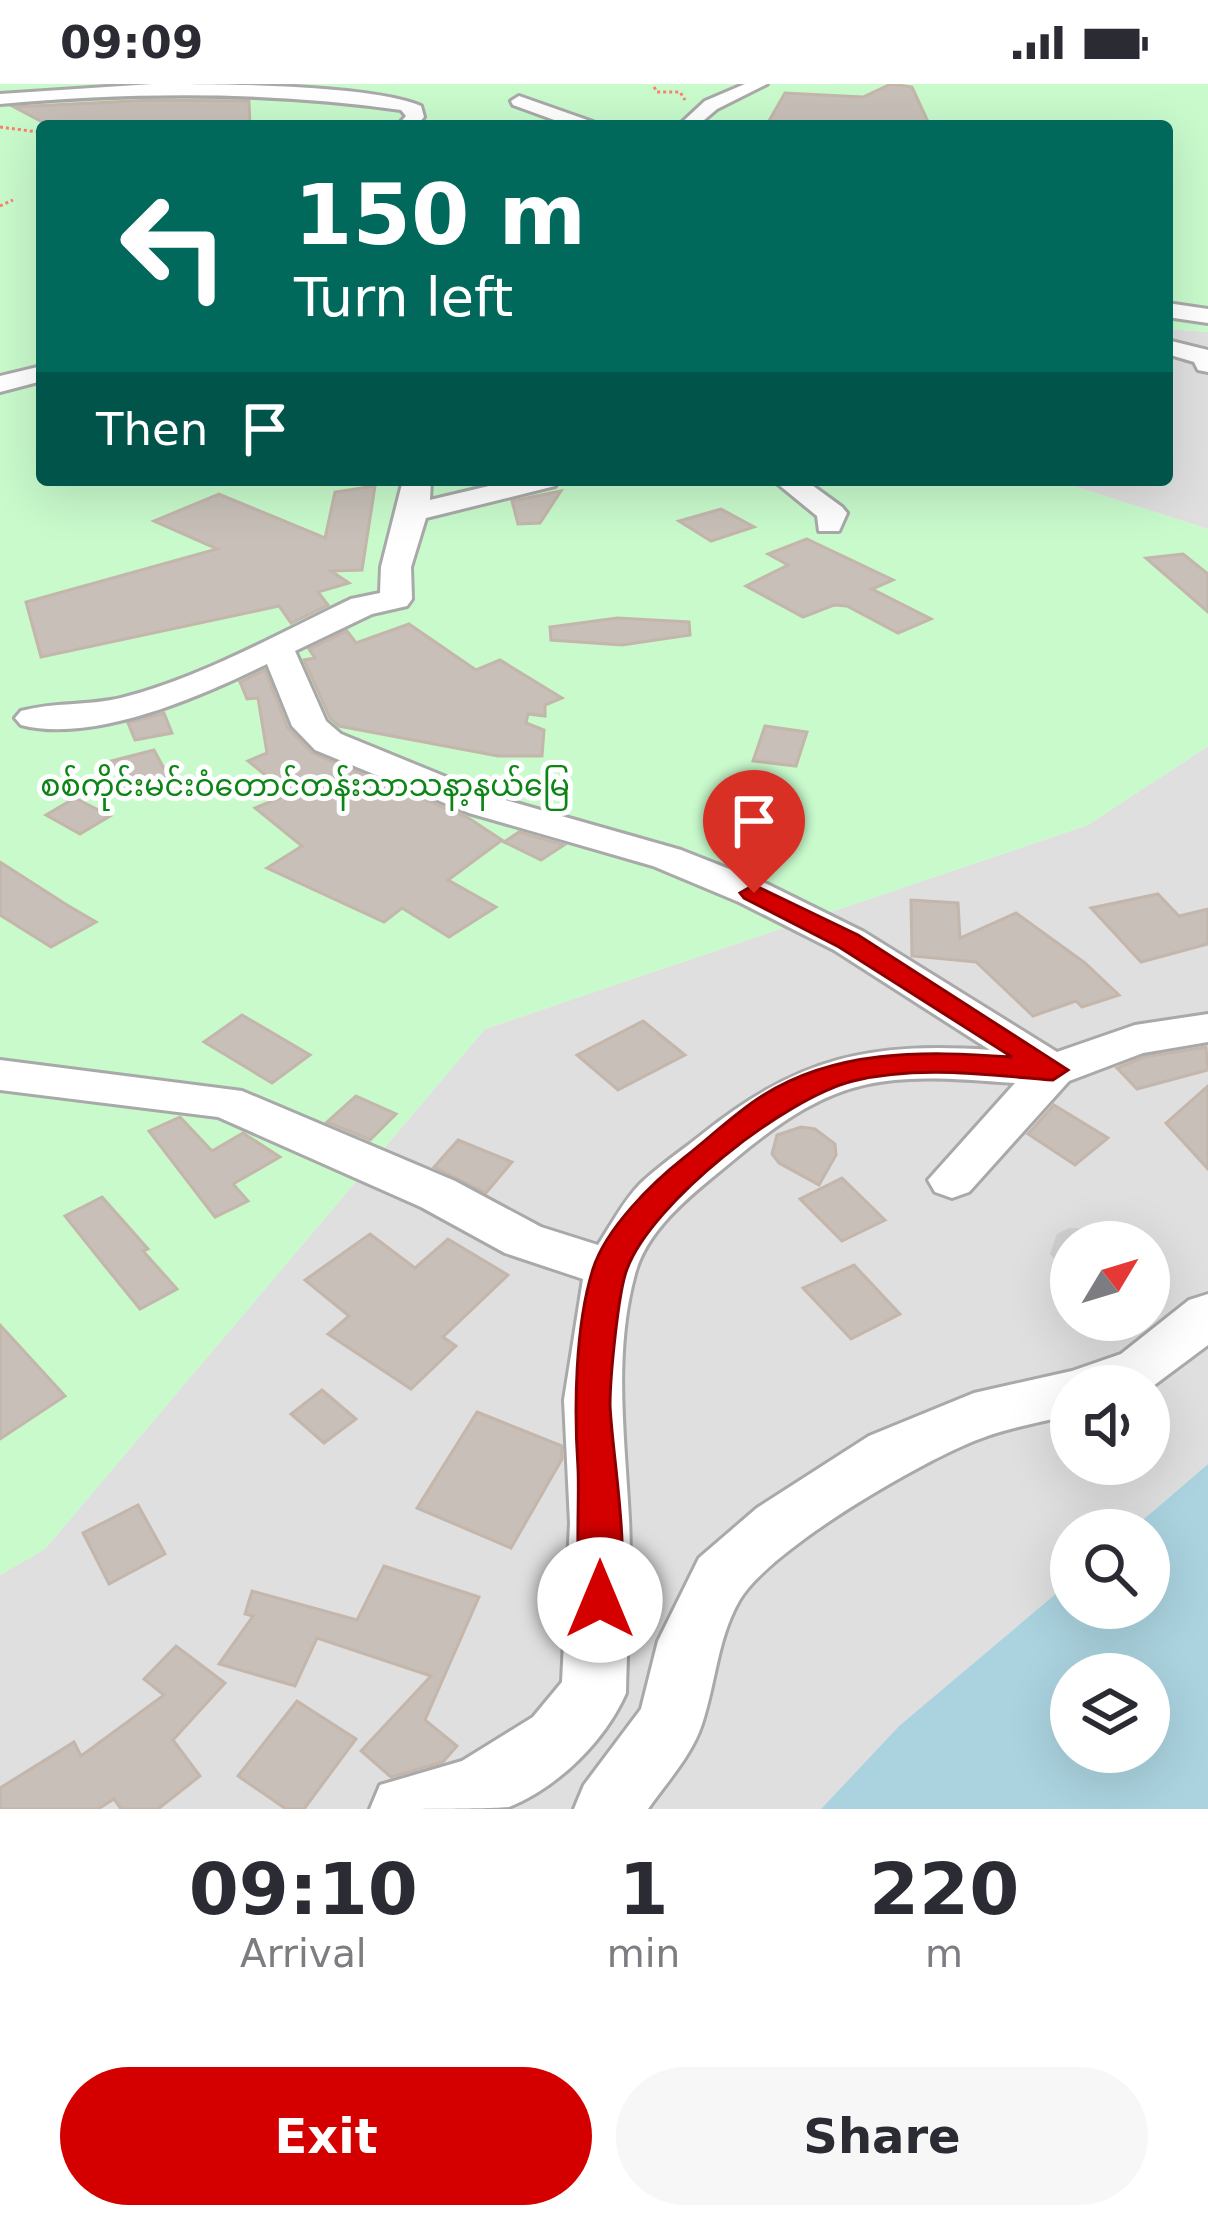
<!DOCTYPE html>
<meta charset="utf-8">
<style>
:root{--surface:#fff;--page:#f7f7f7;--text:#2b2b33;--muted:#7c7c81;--accent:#d40000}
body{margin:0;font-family:"DejaVu Sans","Noto Sans Myanmar",sans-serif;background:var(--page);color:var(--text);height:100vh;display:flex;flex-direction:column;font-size:45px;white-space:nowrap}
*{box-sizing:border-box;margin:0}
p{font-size:39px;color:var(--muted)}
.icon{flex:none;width:66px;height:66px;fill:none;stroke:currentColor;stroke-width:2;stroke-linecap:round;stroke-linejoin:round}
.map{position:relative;height:1725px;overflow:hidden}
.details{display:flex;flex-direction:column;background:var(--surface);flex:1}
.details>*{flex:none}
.banner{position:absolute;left:36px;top:36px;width:1137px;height:366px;border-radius:12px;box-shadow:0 12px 48px #0002;background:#00695c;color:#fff;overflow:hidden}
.needle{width:78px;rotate:52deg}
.tools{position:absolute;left:1050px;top:1137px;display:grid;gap:24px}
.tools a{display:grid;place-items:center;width:120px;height:120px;border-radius:50%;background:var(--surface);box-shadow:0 12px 48px #0002;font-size:60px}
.pin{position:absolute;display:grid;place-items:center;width:102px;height:102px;color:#fff;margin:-123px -51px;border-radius:50% 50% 50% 0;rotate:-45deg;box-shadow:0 0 12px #0007}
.pin .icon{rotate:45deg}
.me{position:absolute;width:132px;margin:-66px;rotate:0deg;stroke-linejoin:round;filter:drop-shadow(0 0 9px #0008)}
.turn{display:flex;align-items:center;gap:42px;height:252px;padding:0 60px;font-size:54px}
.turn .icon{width:156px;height:156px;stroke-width:2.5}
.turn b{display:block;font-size:84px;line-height:102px}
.then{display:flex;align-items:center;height:114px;padding:0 60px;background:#0003;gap:24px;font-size:45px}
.eta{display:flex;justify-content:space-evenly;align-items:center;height:204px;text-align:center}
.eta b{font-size:72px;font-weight:700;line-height:84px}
.primary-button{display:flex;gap:24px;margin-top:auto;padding:24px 60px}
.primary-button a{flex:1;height:138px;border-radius:72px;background:var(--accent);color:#fff;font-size:48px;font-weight:700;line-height:138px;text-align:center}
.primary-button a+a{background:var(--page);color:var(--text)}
.status{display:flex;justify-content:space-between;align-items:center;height:84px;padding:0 60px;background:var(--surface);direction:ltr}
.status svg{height:33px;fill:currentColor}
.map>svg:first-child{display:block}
.residential{fill:#e0dfdf;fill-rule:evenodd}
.religious{fill:#d0d0d0}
.park{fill:#c8facc}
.water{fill:#aad3df;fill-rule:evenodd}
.building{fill:#c7bfb8;stroke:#c4b6ab;stroke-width:3}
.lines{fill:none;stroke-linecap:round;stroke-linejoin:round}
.minor-casing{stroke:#a9a9a9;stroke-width:6}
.path{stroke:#fa8072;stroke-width:3;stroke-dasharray:3 3;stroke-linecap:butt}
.minor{fill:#fff;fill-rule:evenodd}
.route{fill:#d40000;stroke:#8a0000;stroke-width:3}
.labels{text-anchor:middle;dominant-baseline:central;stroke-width:10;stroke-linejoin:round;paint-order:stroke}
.park-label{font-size:30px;fill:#0c8416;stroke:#fff}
</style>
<div class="status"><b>09:09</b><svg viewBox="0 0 49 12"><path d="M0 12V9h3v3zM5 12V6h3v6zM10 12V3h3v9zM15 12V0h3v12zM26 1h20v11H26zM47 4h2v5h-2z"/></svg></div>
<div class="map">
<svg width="1208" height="1725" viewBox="0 0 1208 1725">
<rect width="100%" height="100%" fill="#f2efe9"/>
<g class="residential">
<polygon points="1167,245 1208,248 1208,445 1055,396 1167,396"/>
<path d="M 1208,662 L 1208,1380 L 1131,1446 L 1071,1446 L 1071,1497 L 899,1642 L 821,1725 L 0,1725 L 0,1491 L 45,1465 L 485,945 L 1088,741 ZM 1071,1158 L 1149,1158 L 1149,1236 L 1071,1236 ZM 1071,1302 L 1149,1302 L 1149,1380 L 1071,1380 Z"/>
</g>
<polygon class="religious" points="1069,1144 1099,1145 1119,1158 1071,1158 1071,1194 1050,1170 1057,1150"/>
<polygon class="park" points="0,0 1208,0 1208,248 1167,245 1167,42 42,42 42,396 1055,396 1208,445 1208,662 1088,741 485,945 45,1465 0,1491"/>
<path class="water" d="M 1208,1380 L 1208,1725 L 821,1725 L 899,1642 L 1071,1497 L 1071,1524 L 1149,1524 L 1149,1446 L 1131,1446 ZM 1071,1590 L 1149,1590 L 1149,1668 L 1071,1668 Z"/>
<g class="building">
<polygon points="891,0 912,3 930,42 766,42 785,9 863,13"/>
<polygon points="151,16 249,17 250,42 50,42 14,23"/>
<polygon points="375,402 362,486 331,487 349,499 318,508 328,521 291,539 279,522 41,573 26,518 217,465 154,437 219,410 325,454 335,408"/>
<polygon points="561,407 540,439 518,440 512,417"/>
<polygon points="721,425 754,443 711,457 679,437"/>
<polygon points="807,455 893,496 872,505 931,535 898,549 847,522 834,521 803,533 746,502 788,481 768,470"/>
<polygon points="1183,470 1208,490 1208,528 1146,474"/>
<polygon points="617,534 689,538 690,551 622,561 551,556 550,543"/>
<polygon points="409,540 476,586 500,576 562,614 545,621 545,632 528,630 526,639 544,646 542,672 498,672 339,642 330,634 304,576 315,574 309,565 347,547 356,559"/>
<polygon points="265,586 288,644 312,669 467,733 502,756 448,796 496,823 449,853 402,824 384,838 267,784 302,762 255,724 289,710 248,677 267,669 258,614 247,615 240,598"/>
<polygon points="164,629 172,649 135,656 128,639"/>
<polygon points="765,642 807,648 796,682 753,677"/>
<polygon points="154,666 168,692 124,702 111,677"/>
<polygon points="75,714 110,732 80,750 46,731"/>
<polygon points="519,748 564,761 541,776 504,758"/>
<polygon points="0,778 67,821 96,838 51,863 0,831"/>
<polygon points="1158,810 1179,832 1208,825 1208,860 1141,878 1091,824"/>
<polygon points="911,816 958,819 960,854 1016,829 1085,879 1119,911 1082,923 1076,917 1033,932 976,878 912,872"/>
<polygon points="242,931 310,971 272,999 204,958"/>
<polygon points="643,937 685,971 618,1006 577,971"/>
<polygon points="1206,963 1208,986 1137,1005 1117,984 1144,973"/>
<polygon points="1208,1002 1208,1085 1166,1039"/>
<polygon points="356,1012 396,1030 370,1056 327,1038"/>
<polygon points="1054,1021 1108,1054 1075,1081 1028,1050"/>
<polygon points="180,1033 212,1067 243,1049 280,1073 233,1100 248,1117 215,1133 149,1047"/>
<polygon points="801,1043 815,1045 835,1060 836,1071 819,1101 779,1079 772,1070 777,1051"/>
<polygon points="458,1056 512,1078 486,1109 434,1083"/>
<polygon points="842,1094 885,1136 842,1157 800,1115"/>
<polygon points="102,1113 148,1165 143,1167 177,1205 140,1225 105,1182 65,1132"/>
<polygon points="370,1150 415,1184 448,1155 508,1191 443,1253 456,1262 411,1305 328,1250 349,1232 305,1196"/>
<polygon points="854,1181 900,1230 851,1255 803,1204"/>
<polygon points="0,1241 65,1312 0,1355"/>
<polygon points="322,1306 356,1335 324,1359 291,1330"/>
<polygon points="477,1328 562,1362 562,1375 511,1464 417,1424"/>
<polygon points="138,1421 165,1470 109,1500 83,1449"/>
<polygon points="384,1482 479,1513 425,1636 457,1662 443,1678 391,1693 361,1667 431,1592 317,1554 295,1602 219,1580 253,1532 245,1530 252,1507 357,1536"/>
<polygon points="176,1562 225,1599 173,1656 200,1692 158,1725 121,1725 114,1715 98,1725 0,1725 0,1704 74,1658 81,1672 164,1611 144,1595"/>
<polygon points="297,1617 356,1655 304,1725 286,1725 238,1692"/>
</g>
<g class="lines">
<defs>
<g id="minor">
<path d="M 152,0 C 214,0 369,0 421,22 L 424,33 L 416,42 L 397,42 L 406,32 L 401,26 C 267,7 134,8 0,20 L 0,10 Z"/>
<polygon points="745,0 767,0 717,25 697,42 678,42 705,17"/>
<polygon points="519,12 593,38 596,42 571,42 513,21 511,17"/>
<polygon points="1167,219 1208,225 1208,239 1167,233"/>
<polygon points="1167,256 1208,266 1208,288 1198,286 1194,278 1167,270"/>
<polygon points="42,282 42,297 0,308 0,292"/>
<path d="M 403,396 L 431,396 L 430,416 L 514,396 L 559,396 L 555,402 L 426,434 L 411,483 L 412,515 L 407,522 L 372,530 L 295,567 L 326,637 L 341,650 L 495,713 L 681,766 L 767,800 L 864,848 L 1057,968 L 1135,941 L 1208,930 L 1208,958 L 1143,969 L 1069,997 L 969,1108 L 952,1114 L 935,1108 L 928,1096 L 1015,999 C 885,989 839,988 736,1074 C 699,1105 648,1141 635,1190 C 613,1270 625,1354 629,1435 C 632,1493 627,1552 626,1609 C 605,1657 558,1703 509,1723 C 487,1725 399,1725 370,1725 L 380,1701 L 462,1677 L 533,1633 L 562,1598 L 570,1439 L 564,1316 L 583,1195 L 505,1169 L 421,1123 L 218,1033 L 0,1006 L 0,976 L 242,1007 L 455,1097 L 541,1143 L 598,1161 C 611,1141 624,1116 640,1100 C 660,1081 684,1065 705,1048 C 799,973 871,958 990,966 L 834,866 L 739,818 L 653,782 L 469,729 L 315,666 L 292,642 L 267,580 C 202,612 94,660 21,641 L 15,634 L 21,627 C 53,618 88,622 121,614 C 202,593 276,551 351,515 L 380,509 L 381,483 Z"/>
<polygon points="773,396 805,396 842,423 847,429 839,447 819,447 817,432"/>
<path d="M 1208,1210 L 1208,1261 L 1149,1305 L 1071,1302 L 1071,1331 C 1042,1338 1010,1343 982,1354 C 924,1375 769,1465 739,1517 C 717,1556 716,1598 702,1640 C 692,1671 667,1698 648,1725 L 574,1725 L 584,1701 L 641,1625 L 658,1557 L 699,1474 L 757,1424 L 869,1352 L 974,1309 L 1072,1287 L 1121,1270 L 1189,1216 Z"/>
</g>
</defs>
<use href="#minor" class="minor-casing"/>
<g class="path">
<polyline points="654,3 657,8 680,8 685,16"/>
<polyline points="0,43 38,48 42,63"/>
<polyline points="0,122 13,116"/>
</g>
<use href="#minor" class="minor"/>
</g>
<path class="route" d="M 754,801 L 858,851 L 1068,986 L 1053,996 C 987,991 919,981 853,997 C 785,1014 652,1118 627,1185 C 618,1208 610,1295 610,1321 C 612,1373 634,1485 614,1529 L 600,1534 L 586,1529 C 573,1502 580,1420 578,1384 C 574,1325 575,1242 593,1185 C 606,1144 652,1099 685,1073 C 708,1055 731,1033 756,1016 C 832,964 925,967 1012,973 L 839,863 L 744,814 L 740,809 Z"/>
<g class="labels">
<g class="park-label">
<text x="305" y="701">စစ်ကိုင်းမင်းဝံတောင်တန်းသာသနာ့နယ်မြေ</text>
</g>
</g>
</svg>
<div class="tools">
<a><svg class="needle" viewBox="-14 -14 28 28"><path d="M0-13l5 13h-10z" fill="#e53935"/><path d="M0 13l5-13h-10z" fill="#7c7c81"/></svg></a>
<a><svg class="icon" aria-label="sound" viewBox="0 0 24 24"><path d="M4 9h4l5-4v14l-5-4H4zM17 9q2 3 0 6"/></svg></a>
<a><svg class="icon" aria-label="search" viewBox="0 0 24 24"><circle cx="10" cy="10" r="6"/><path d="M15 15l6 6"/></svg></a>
<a><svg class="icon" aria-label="layers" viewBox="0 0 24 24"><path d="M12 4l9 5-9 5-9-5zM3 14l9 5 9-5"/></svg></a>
</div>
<div class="pin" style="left:754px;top:809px;background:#d93025"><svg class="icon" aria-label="arrive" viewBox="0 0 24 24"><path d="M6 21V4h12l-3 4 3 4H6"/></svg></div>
<svg class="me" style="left:600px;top:1516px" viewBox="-20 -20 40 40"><circle r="19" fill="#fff"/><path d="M0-13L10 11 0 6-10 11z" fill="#d40000"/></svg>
<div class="banner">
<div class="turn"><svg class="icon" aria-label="left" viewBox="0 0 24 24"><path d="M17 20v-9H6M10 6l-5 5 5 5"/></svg><div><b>150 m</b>Turn left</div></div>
<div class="then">Then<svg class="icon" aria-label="arrive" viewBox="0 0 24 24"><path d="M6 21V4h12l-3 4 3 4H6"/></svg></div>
</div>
</div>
<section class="details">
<div class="eta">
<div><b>09:10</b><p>Arrival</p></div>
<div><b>1</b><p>min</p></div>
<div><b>220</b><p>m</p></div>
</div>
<div class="primary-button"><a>Exit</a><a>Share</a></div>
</section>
